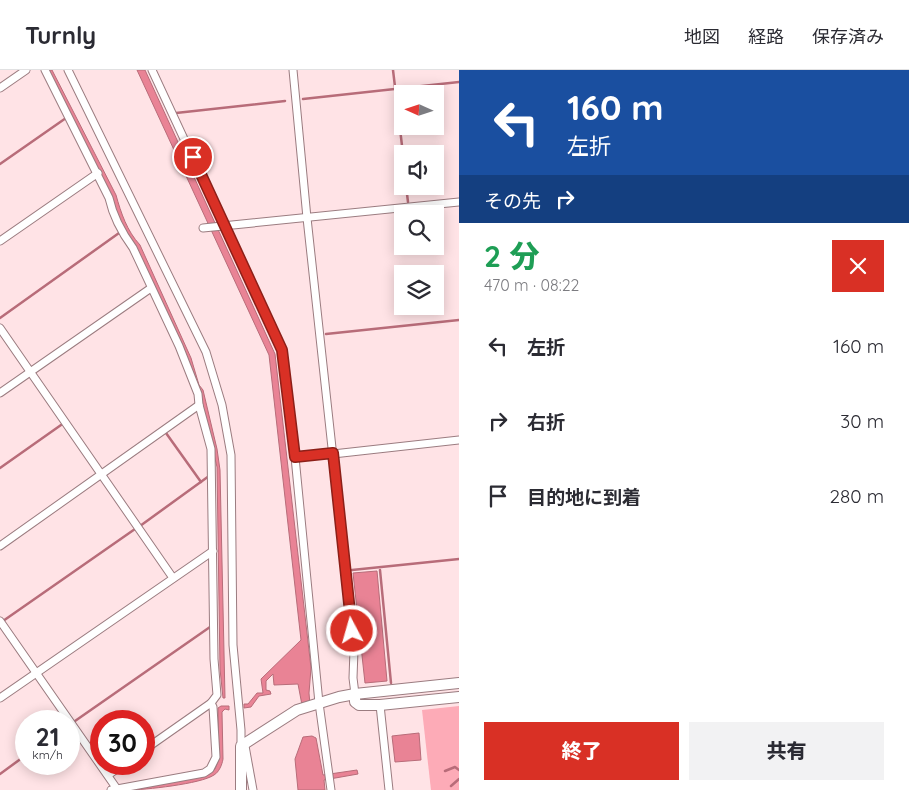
<!DOCTYPE html>
<html lang="ja">
<meta charset="utf-8">
<style>
:root{--surface:#fff;--page:#f2f2f3;--text:#2b2b33;--muted:#7c7c81;--line:#e1e1e2;--accent:#d93025}
body{margin:0;font-family:Quicksand,"Noto Sans JP",sans-serif;background:var(--page);color:var(--text);height:100vh;display:flex;flex-direction:column;font-size:19px;white-space:nowrap}
*{box-sizing:border-box;margin:0}
p{font-size:16px;color:var(--muted)}
.icon{flex:none;width:28px;height:28px;fill:none;stroke:currentColor;stroke-width:2;stroke-linecap:round;stroke-linejoin:round}
.map{position:relative;flex:1;overflow:hidden}
.drawer{display:flex;flex-direction:column;background:var(--surface);width:450px}
.drawer>*{flex:none}
.banner{background:#1a4fa0;color:#fff;overflow:hidden}
.needle{width:32px;rotate:273deg}
.tools{position:absolute;left:394px;top:15px;display:grid;gap:10px}
.tools a{display:grid;place-items:center;width:50px;height:50px;border-radius:0px;background:var(--surface);box-shadow:0 2px 12px #0003;font-size:25px}
.speed{position:absolute;left:15px;top:640px;display:flex;gap:10px;font-size:25px;font-weight:700;text-align:center}
.speed>*{display:grid;place-content:center;width:65px;height:65px;border-radius:50%;background:var(--surface);box-shadow:0 2px 12px #0003;line-height:1}
.speed small{font-size:12px;font-weight:400}
.speed .limit{border:8px solid #d22;background:#fff;color:#111}
.pin{position:absolute;display:grid;place-items:center;width:42px;height:42px;color:#fff;margin:-21px;border:2px solid #fff;border-radius:50%;box-shadow:0 1px 5px #0007}
.me{position:absolute;width:55px;margin:-28px;rotate:354deg;stroke-linejoin:round;filter:drop-shadow(0 0 4px #0008)}
.turn{display:flex;align-items:center;gap:18px;height:105px;padding:0 25px;font-size:22px}
.turn .icon{width:65px;height:65px;stroke-width:2.5}
.turn b{display:block;font-size:35px;line-height:42px}
.then{display:flex;align-items:center;height:48px;padding:0 25px;background:#0003;gap:10px;font-size:19px}
.round{display:grid;place-items:center;flex:none;width:52px;height:52px;border-radius:0px;background:var(--page)}
.overview{display:flex;align-items:center;justify-content:space-between;height:85px;padding:0 25px}
h1{font-size:30px;font-weight:800;line-height:38px;color:#1e9e55}
.action{display:flex;gap:10px;margin-top:auto;padding:10px 25px}
.action a{flex:1;height:58px;border-radius:0px;background:var(--accent);color:#fff;font-size:20px;font-weight:800;line-height:58px;text-align:center}
.action a+a{background:var(--page);color:var(--text)}
ul{padding:0;list-style:none}
li{display:flex;align-items:center;gap:15px;height:75px;padding:0 25px}
li div{flex:1}
li b{display:block;font-size:19px}
li em{font-style:normal}
header{display:flex;align-items:center;gap:30px;box-sizing:border-box;height:70px;padding:0 25px;background:var(--surface);border-bottom:1px solid var(--line)}
header strong{font-size:24px}
nav{display:flex;gap:28px;margin-inline-start:auto;font-size:18px}
main{display:flex;flex:1;min-height:0}
.map>svg:first-child{display:block}
.green{fill:#fdabb7}
.water{fill:#e98395;stroke:#b86c79}
.lines{fill:none;stroke-linecap:round;stroke-linejoin:round}
.stream{stroke:#b86c79;stroke-width:2.5}
.street-casing{stroke:#9b7c80;stroke-width:9}
.secondary-casing{stroke:#9b7c80;stroke-width:12}
.street{stroke:#fff;stroke-width:7}
.secondary{stroke:#fff;stroke-width:10}
.route-casing{stroke:#8d1f18;stroke-width:12}
.route{stroke:#d93025;stroke-width:9}
</style>
<header>
<strong>Turnly</strong>
<nav><a>地図</a><a>経路</a><a>保存済み</a></nav>
</header>
<main>
<div class="map">
<svg width="459" height="720" viewBox="0 0 459 720">
<rect width="100%" height="100%" fill="#ffe3e6"/>
<polygon class="green" points="459,636 459,720 431,720 422,640"/>
<g class="water">
<path d="M 47,0 L 52,0 L 116,125 C 121,143 127,161 140,175 L 191,288 L 199,315 L 203,320 L 217,379 L 220,400 L 225,628 L 223,628 L 220,599 L 217,397 L 199,321 L 187,291 L 187,287 Z"/>
<polygon points="137,0 145,0 275,284 311,598 309,623 310,635 302,635 298,614 274,615 273,604 266,611 266,620 270,621 271,624 259,626 251,637 244,638 244,634 248,634 257,623 263,623 261,609 301,570 269,285"/>
<polygon points="377,501 387,611 365,613 353,503"/>
<path d="M 221,636 L 229,636 L 229,640 L 225,639 L 222,642 L 223,689 C 222,695 219,702 214,705 C 201,714 144,720 128,720 L 205,706 L 215,699 L 219,689 L 218,638 Z"/>
<polygon points="419,663 421,690 395,692 392,666"/>
<polygon points="312,666 316,668 323,705 357,700 358,704 324,710 325,720 298,720 295,689 303,667"/>
</g>
<g class="lines">
<g class="stream">
<polyline points="393,0 403,84"/>
<polyline points="303,29 459,12"/>
<polyline points="176,43 285,31"/>
<polyline points="0,94 66,48"/>
<polyline points="406,116 408,132"/>
<polyline points="0,248 119,163"/>
<polyline points="326,264 459,250"/>
<polyline points="166,363 201,412"/>
<polyline points="0,398 61,355"/>
<polyline points="140,456 209,406"/>
<polyline points="352,500 459,489"/>
<polyline points="380,500 391,613"/>
<polyline points="3,551 135,459"/>
<polyline points="75,651 210,557"/>
<polyline points="445,701 455,697 459,700"/>
<polyline points="0,704 26,685"/>
<polyline points="451,716 459,709"/>
</g>
<defs>
<g id="street">
<path d="M 45,0 L 109,128 C 113,146 122,163 133,178 L 179,276 L 198,324 L 199,335 L 211,379 L 214,589 L 217,625 L 211,633"/>
<polyline points="68,0 206,282 222,335 231,385 233,575 241,660 241,676"/>
<polyline points="152,0 282,280 295,387 319,633 331,720"/>
<polyline points="293,0 307,148 354,580 353,608 355,624"/>
<polyline points="0,18 26,0"/>
<polyline points="203,158 459,132"/>
<polyline points="0,171 98,103"/>
<polyline points="0,258 173,508"/>
<polyline points="0,323 151,218"/>
<polyline points="333,384 459,370"/>
<polyline points="295,387 333,383"/>
<polyline points="0,476 199,335"/>
<polyline points="0,551 117,719 111,720"/>
<polyline points="0,628 213,481"/>
<polyline points="380,635 389,720"/>
<polyline points="245,676 253,720"/>
<polyline points="108,705 124,694"/>
<polyline points="117,719 204,703 210,699 216,687 213,637 211,633 144,680"/>
</g>
<g id="secondary">
<polyline points="355,624 355,632 359,635 380,635 459,627"/>
<polyline points="241,720 241,676 297,640 339,627 355,624 459,613"/>
</g>
</defs>
<use href="#street" class="street-casing"/>
<use href="#secondary" class="secondary-casing"/>
<use href="#street" class="street"/>
<use href="#secondary" class="secondary"/>
</g>
<g class="lines">
<defs>
<polyline id="route" points="193,87 282,280 295,387 333,383 352,561"/>
</defs>
<use href="#route" class="route-casing"/>
<use href="#route" class="route"/>
</g>
</svg>
<div class="tools">
<a><svg class="needle" viewBox="-14 -14 28 28"><path d="M0-13l5 13h-10z" fill="#e53935"/><path d="M0 13l5-13h-10z" fill="#7c7c81"/></svg></a>
<a><svg class="icon" aria-label="sound" viewBox="0 0 24 24"><path d="M4 9h4l5-4v14l-5-4H4zM17 9q2 3 0 6"/></svg></a>
<a><svg class="icon" aria-label="search" viewBox="0 0 24 24"><circle cx="10" cy="10" r="6"/><path d="M15 15l6 6"/></svg></a>
<a><svg class="icon" aria-label="layers" viewBox="0 0 24 24"><path d="M12 4l9 5-9 5-9-5zM3 14l9 5 9-5"/></svg></a>
</div>
<div class="speed"><div>21<small>km/h</small></div><div class="limit">30</div></div>
<div class="pin" style="left:193px;top:87px;background:#d93025"><svg class="icon" aria-label="arrive" viewBox="0 0 24 24"><path d="M6 21V4h12l-3 4 3 4H6"/></svg></div>
<svg class="me" style="left:352px;top:561px" viewBox="-20 -20 40 40"><circle r="17" fill="#d93025" stroke="#fff" stroke-width="3"/><path d="M0-11L8 9 0 5-8 9z" fill="#fff"/></svg>
</div>
<section class="drawer">
<div class="banner">
<div class="turn"><svg class="icon" aria-label="left" viewBox="0 0 24 24"><path d="M17 20v-9H6M10 6l-5 5 5 5"/></svg><div><b>160 m</b>左折</div></div>
<div class="then">その先<svg class="icon" aria-label="right" viewBox="0 0 24 24"><path d="M7 20v-9h11M14 6l5 5-5 5"/></svg></div>
</div>
<div class="overview"><div><h1>2 分</h1><p>470 m · 08:22</p></div><a class="round" style="background:#d93025;color:#fff"><svg class="icon" aria-label="close" viewBox="0 0 24 24"><path d="M6 6l12 12M18 6L6 18"/></svg></a></div>
<ul>
<li><svg class="icon" aria-label="left" viewBox="0 0 24 24"><path d="M17 20v-9H6M10 6l-5 5 5 5"/></svg><div><b>左折</b></div><em>160 m</em></li>
<li><svg class="icon" aria-label="right" viewBox="0 0 24 24"><path d="M7 20v-9h11M14 6l5 5-5 5"/></svg><div><b>右折</b></div><em>30 m</em></li>
<li><svg class="icon" aria-label="arrive" viewBox="0 0 24 24"><path d="M6 21V4h12l-3 4 3 4H6"/></svg><div><b>目的地に到着</b></div><em>280 m</em></li>
</ul>
<div class="action"><a>終了</a><a>共有</a></div>
</section>
</main>
